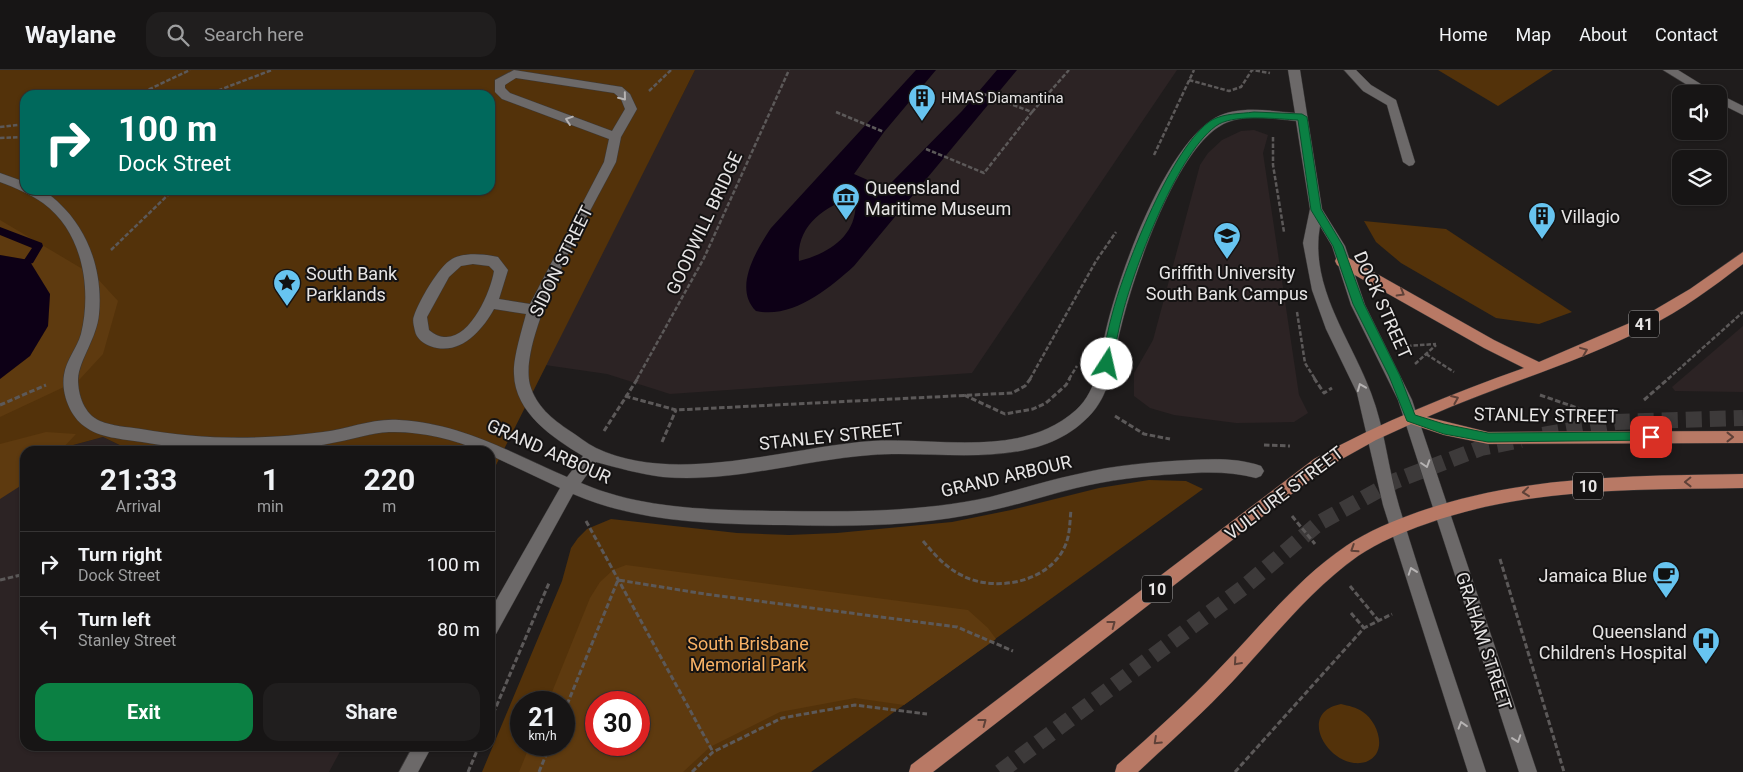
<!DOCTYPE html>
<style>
:root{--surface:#171515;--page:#201e1e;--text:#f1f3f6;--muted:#9e9fa0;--line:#363434;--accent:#0b8043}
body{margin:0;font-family:Roboto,sans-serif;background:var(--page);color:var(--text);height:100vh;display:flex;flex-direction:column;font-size:19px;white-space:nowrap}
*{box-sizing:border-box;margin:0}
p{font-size:16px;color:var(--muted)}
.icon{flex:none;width:28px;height:28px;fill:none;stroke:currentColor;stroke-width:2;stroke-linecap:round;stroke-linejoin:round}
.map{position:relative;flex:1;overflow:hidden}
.side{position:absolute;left:20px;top:376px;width:475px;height:305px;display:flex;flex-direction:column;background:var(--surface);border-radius:15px;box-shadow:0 1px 4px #0004,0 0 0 1px var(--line)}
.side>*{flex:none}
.guide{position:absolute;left:20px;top:20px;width:475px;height:105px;border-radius:15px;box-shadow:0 1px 4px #0004,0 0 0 1px var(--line);background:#00695c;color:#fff;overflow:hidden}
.controls{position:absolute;left:1672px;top:15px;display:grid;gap:10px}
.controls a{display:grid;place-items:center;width:55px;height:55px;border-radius:10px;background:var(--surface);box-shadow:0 1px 4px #0004,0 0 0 1px var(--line);font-size:25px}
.speed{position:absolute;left:510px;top:621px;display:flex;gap:10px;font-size:25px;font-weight:700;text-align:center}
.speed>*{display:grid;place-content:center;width:65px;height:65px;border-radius:50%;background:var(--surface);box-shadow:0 1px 4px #0004,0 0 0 1px var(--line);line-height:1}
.speed small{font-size:12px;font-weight:400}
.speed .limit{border:8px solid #d22;background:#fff;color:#111}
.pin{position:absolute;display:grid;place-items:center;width:42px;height:42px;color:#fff;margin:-21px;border-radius:10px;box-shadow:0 2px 8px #0006}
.me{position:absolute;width:55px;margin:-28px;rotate:10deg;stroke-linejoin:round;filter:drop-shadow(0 0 4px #0008)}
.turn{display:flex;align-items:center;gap:18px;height:105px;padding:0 15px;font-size:22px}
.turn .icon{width:65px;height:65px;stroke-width:2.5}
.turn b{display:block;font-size:35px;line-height:42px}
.eta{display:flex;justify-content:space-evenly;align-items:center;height:85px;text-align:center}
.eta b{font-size:30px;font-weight:700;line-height:35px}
.primary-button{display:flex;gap:10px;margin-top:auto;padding:10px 15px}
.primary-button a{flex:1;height:58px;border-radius:15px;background:var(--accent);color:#fff;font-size:20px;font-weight:700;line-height:58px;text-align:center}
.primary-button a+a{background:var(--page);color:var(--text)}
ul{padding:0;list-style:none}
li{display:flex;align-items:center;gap:15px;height:65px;padding:0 15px;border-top:1px solid var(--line)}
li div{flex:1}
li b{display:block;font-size:19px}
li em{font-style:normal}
header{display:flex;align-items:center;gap:30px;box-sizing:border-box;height:70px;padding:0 25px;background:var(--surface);border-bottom:1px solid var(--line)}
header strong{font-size:24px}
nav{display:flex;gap:28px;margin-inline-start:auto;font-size:18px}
.search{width:350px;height:45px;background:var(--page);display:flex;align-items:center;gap:12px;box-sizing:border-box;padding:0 18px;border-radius:15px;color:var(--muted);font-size:19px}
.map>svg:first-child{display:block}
.built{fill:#2c2324}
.green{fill:#53320a;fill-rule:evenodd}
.forest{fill:#5e3a0f;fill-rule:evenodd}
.water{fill:#0d0016;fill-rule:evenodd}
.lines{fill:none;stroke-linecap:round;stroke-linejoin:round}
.stream{fill:#0d0016;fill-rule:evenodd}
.minor-tunnel{stroke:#3d3a3a;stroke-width:16;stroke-dasharray:16 8;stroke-linecap:butt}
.minor-casing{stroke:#3a3838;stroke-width:1}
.major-casing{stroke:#3a3838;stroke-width:1}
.path-far1{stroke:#5c5959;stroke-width:2.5;stroke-dasharray:4.5 2;stroke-linecap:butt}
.path{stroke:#5c5959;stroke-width:3;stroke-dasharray:5.5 2.5;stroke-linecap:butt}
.minor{fill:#6c6969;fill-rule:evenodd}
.major{fill:#b87965;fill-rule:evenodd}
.oneway{stroke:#b6b3b3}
.oneway2{stroke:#5e4138}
.route{fill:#0b8043;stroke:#07532c}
.labels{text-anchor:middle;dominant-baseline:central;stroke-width:4;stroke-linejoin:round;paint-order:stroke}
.far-poi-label{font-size:15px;fill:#e7e5e5;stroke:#151313;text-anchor:start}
.shield{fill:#151313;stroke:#a8a6a6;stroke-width:1}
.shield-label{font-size:16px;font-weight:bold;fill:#e7e5e5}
.poi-label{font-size:18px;fill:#e7e5e5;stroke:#151313;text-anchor:start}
.street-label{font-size:18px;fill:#e7e5e5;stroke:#151313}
.park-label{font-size:18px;fill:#f8b165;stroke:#151313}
</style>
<header>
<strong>Waylane</strong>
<div class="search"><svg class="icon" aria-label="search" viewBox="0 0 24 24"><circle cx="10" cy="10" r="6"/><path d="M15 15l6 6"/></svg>Search here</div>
<nav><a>Home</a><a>Map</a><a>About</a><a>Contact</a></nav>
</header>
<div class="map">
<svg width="1743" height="702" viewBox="0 0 1743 702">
<rect width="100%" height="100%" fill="#1f1c1c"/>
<g class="built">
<polygon points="695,0 1177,0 972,303 670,324 607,304 545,295"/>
<polygon points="1254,60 1268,65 1263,83 1299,325 1308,343 1294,352 1236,353 1174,345 1150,338 1134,326 1134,303 1153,270 1200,95 1208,83 1222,70 1241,61"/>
<polygon points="1743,256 1743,322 1675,321 1672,317"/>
<polygon points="103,367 132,381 51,381"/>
<polygon points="25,388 25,676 343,676 329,702 0,702 0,395"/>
</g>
<g class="green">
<path d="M 0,0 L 695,0 L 490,407 L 490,381 L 132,381 L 103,367 L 51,381 L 25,381 L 0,395 ZM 25,25 L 490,25 L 490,120 L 25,120 Z"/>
<polygon points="1438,0 1553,0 1498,36"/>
<polygon points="1364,151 1446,159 1572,242 1539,254 1496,248 1401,193 1376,172"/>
<path d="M 1149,410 L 1186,411 L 1203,419 L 811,702 L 482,702 L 562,511 L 571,478 L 578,468 L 587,459 L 611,449 L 737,463 L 789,465 L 837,463 L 952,452 L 1011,440 L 1099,418 ZM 521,632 L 564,632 L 564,675 L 521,675 ZM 596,632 L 639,632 L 639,675 L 596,675 Z"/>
<path d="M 1341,634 C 1349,636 1356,637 1363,642 C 1378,652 1389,683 1366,692 C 1331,702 1294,643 1341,634 Z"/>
</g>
<g class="forest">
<polygon points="0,150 96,207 118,231 103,284 79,310 0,347 0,309 30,286 48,256 50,225 29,190 0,185"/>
<polygon points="46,362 76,364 60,381 25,381 25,413 0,429 0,374"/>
<path d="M 626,495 L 968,540 L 988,558 L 996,569 L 904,635 L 855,628 L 780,642 L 710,677 L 683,702 L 519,702 L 530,675 L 564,675 L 564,632 L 548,632 L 590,528 L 600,512 L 613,500 ZM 596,632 L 639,632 L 639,675 L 596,675 Z"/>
</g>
<g class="water">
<path d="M 916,0 L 936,0 L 884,62 L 854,104 L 886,118 L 962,41 L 997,0 L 1017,0 L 854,196 C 829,219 792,249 756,241 C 733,218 756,181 771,158 ZM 855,127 C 860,163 831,183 799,191 C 796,156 824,136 855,127 Z"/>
<polygon points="0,185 29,190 50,224 48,256 30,286 0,309"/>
</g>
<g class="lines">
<polygon class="stream" points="0,157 42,173 43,176 33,193 29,194 24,190 32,178 0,165"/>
<g class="minor-tunnel">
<polyline points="1543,365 1616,352 1743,348"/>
<polyline points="1000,702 1244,517 1319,453 1395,411 1481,378 1521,370"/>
</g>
<defs>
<g id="minor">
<path d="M 514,0 L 622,17 L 630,24 L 637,39 L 621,67 L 616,92 C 592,139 517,266 530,315 C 536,336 552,349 570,361 C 578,366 586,373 596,378 C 676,416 787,377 872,371 C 938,367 1021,389 1076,340 C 1099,319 1099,288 1106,260 C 1119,204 1164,78 1215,48 C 1238,35 1270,41 1295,43 L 1288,0 L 1300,0 L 1322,139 L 1345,176 L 1365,235 L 1412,330 L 1537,702 L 1519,702 L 1398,330 L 1351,235 L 1332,176 L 1320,156 C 1309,217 1351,269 1371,323 C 1385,359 1388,399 1399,436 C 1426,525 1457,614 1486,702 L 1468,702 L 1383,435 L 1357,323 L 1326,259 L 1312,220 L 1303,173 L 1310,139 L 1296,51 C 1275,49 1249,44 1228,52 C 1177,71 1133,207 1121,257 C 1113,286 1113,319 1092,343 C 1038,404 942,379 871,385 C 802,390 732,413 663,407 C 640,404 618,398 596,392 L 581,413 C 643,440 715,440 782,441 C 851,442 922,442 990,427 C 1019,420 1048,410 1078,404 C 1115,395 1152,392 1190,390 C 1215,389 1238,388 1261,396 L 1264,401 L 1261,406 L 1256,408 C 1230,401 1204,402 1177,404 C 1143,406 1109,410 1076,418 C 1047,425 1018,435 988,441 C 922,456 853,457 785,455 C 714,454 640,453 573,424 L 496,564 L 490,566 L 490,541 L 560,418 L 490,385 L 490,381 L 481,381 C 453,369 420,361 389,362 C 371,363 354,369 337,372 C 319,376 300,378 281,379 C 234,383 188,380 142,372 C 123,369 99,368 84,356 C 70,346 61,323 64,305 C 66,290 77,278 81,264 C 92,219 83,162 43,133 C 30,124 16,118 0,112 L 0,103 L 25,112 L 25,120 C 30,120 36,119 40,120 C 47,122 54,128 59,133 C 89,161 103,203 99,244 C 97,268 79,290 78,309 C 78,325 84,344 100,351 C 112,356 127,357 141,359 C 201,370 262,370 323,362 C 348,359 373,348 399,350 C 460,353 512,383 567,407 L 583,386 C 553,368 515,343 514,304 C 513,288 522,260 526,244 L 494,239 C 482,261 459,287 430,276 C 424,274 416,268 415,261 C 414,256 412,250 414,246 C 419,231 439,196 452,189 C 464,182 485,184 498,187 L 508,200 L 499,229 L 530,234 L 604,92 L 609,69 L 502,29 L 495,22 L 495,10 ZM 516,8 L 614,23 L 621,29 L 625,39 L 612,61 L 510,23 L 505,18 L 505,15 ZM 473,194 L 489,196 L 494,201 C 490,226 462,288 429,260 L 427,247 L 449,207 L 461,196 Z"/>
<polygon points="1344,0 1356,0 1371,15 1396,30 1415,92 1413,95 1409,96 1403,92 1387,35 1363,21"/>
<polygon points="1663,0 1678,0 1717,24 1702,24"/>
<polygon points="1719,24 1743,36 1743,45 1719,33"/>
<polygon points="413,676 432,676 418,702 399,702"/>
</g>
<g id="major">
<path d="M 1743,182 L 1743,194 C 1713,217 1682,240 1648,257 C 1577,293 1500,315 1427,347 L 1488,362 L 1743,361 L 1743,373 L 1488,374 L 1444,365 L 1411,354 L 1376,370 L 1324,399 L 933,702 L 909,702 L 911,695 L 1314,389 C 1381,352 1451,324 1524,298 L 1484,278 L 1337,195 L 1335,191 L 1337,187 L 1347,187 L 1494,270 L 1539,292 L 1639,249 L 1690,219 Z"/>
<path d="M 1743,404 L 1743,418 C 1637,420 1528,417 1426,454 C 1403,462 1379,472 1358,486 C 1310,520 1273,568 1233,611 C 1203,643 1170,672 1138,702 L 1115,702 L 1117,695 C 1152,664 1187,633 1219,599 C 1260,557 1297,509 1346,476 C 1368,461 1393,451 1418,442 C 1523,405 1633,406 1743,404 Z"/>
</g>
</defs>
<use href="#minor" class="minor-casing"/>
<use href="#major" class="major-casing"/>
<g class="path-far1">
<polyline points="1189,10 1229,21 1241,17 1252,0 1270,3"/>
<polyline points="649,21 671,0"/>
<polyline points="137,25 190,0"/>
<polyline points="206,25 272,0"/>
<polyline points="836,42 884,62"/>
<polyline points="1032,42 1069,0"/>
<polyline points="0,57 25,54"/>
<polyline points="1273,67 1273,95 1284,162"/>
<polyline points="0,68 25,67"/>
<polyline points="926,79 984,103 1032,42 978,22"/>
<polyline points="1154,85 1194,0"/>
<polyline points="111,180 170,123"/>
<polyline points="1297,242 1305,293 1315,309"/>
<polyline points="1407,276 1436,274"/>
<polyline points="1426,284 1454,302"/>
<polyline points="1415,294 1436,275"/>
<polyline points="637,309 704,188 789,0"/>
<polyline points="1030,309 1096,191 1116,162"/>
<polyline points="1069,309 1077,296"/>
<polyline points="1668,309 1743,242"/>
</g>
<g class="path">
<polyline points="1314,308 1324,323 1332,318"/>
<polyline points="964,325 1005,344 1033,339 1046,333 1066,315 1070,308"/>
<polyline points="1540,325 1586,341"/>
<polyline points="625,326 676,340 1012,323 1025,316 1031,308"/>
<polyline points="1644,330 1669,308"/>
<polyline points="0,335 46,315"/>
<polyline points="1115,346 1144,364 1170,369"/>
<polyline points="604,361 638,308"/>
<polyline points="662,372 676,340"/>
<polyline points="1264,375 1290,376"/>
<polyline points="1292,446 1315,474"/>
<polyline points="586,451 713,682"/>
<path d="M 923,471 C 935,485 946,498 963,506 C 999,524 1058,510 1068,467 C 1070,458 1070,449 1071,440"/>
<polyline points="1500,489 1564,702"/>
<polyline points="0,510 25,504"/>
<polyline points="1350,516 1378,550"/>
<polyline points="1351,543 1364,558"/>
<polyline points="564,642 618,510 705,524 957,557 1013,581"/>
<polyline points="490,651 549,513"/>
<polyline points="468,702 479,676"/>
<polyline points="539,702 550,675"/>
<polyline points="692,702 713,682 782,648 855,635 927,644"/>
<polyline points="1235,702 1364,558 1392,544"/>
</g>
<use href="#minor" class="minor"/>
<use href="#major" class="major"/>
</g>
<defs><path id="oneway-chevron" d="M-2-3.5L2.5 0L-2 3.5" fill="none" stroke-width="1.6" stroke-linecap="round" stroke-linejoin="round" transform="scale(1.25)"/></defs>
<g class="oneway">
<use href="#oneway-chevron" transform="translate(623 27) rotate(51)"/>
<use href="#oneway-chevron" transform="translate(569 50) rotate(-161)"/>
<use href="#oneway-chevron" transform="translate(1361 317) rotate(-112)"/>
<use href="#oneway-chevron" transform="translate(1426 394) rotate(72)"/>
<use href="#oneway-chevron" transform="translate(1412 501) rotate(-109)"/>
<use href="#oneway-chevron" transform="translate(1462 655) rotate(-107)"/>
<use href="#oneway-chevron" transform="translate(1517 669) rotate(71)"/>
</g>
<g class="oneway2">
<use href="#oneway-chevron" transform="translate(1401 223) rotate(30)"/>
<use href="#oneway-chevron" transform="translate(1584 281) rotate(-22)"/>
<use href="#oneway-chevron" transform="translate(1455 329) rotate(-23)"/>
<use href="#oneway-chevron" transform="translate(1730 367)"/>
<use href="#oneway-chevron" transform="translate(1688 412) rotate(179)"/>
<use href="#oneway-chevron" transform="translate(1526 422) rotate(174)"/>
<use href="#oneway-chevron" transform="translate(1354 479) rotate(147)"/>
<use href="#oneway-chevron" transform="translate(1112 554) rotate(-37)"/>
<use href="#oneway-chevron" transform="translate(1237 592) rotate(132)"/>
<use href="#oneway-chevron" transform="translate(983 652) rotate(-37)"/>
<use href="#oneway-chevron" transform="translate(1157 671) rotate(137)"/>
</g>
<path class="route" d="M 1254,42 L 1302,44 L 1307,47 L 1321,139 L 1343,176 L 1364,234 L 1400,306 L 1415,345 L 1444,354 L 1488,363 L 1651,362 L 1655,363 L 1655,370 L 1488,372 L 1444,364 L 1407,351 L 1389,306 L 1353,234 L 1333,176 L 1311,140 L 1298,50 C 1277,49 1238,44 1219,54 C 1179,78 1135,196 1123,242 C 1118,259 1116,276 1112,294 L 1107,298 L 1103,297 L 1101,294 C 1105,276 1108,258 1113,241 C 1125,196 1173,74 1212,50 C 1225,43 1240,44 1254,42 Z"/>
<defs>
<symbol id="building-pin" viewBox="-11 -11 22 30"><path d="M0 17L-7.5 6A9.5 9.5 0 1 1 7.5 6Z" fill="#67c4f0" stroke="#151313"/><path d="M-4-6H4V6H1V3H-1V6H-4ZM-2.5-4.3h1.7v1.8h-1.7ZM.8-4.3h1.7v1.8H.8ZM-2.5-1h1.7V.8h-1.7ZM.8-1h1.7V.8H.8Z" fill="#111"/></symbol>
<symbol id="museum-pin" viewBox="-11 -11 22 30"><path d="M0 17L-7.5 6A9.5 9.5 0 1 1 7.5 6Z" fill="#67c4f0" stroke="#151313"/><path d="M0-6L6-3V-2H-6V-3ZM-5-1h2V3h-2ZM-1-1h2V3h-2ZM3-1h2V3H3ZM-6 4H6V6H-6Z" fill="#111"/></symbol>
<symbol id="university-pin" viewBox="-11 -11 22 30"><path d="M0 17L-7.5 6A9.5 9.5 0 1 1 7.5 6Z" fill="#67c4f0" stroke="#151313"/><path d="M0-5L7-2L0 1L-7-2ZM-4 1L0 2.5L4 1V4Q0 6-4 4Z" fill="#111"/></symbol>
<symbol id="sight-pin" viewBox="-11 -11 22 30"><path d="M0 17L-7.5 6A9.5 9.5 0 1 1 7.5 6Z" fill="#67c4f0" stroke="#151313"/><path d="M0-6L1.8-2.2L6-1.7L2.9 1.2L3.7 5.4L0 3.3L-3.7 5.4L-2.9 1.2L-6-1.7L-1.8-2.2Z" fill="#111"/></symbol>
<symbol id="cafe-pin" viewBox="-11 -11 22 30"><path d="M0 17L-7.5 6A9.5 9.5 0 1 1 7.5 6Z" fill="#67c4f0" stroke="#151313"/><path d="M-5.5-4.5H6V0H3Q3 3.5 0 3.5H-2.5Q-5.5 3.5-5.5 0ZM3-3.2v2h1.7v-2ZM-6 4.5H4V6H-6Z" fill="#111"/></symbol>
<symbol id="hospital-pin" viewBox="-11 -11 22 30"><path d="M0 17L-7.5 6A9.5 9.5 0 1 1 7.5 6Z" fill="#67c4f0" stroke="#151313"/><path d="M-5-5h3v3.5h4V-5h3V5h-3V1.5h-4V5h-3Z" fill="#111"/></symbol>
</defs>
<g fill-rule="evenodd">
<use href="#building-pin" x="906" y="12" width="32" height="43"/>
<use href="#museum-pin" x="830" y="111" width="32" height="43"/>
<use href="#building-pin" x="1526" y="130" width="32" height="43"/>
<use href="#university-pin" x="1211" y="150" width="32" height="43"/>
<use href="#sight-pin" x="271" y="197" width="32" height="43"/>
<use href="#cafe-pin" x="1650" y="489" width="32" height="43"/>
<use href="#hospital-pin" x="1690" y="555" width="32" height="43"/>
</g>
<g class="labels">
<g class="far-poi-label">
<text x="941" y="28">HMAS Diamantina</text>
</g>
<g class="shield">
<rect x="1629" y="240.5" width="30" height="27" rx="4"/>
<rect x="1573" y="402.5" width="30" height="27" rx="4"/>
<rect x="1142" y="505.5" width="30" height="27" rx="4"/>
</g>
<g class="shield-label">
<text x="1644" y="254">41</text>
<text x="1588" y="416">10</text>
<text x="1157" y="519">10</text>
</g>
<g class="poi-label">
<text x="865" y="117">Queensland<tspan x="865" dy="21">Maritime Museum</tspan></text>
<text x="1561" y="146">Villagio</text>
<text x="1227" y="202" text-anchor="middle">Griffith University<tspan x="1227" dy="21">South Bank Campus</tspan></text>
<text x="306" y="203">South Bank<tspan x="306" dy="21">Parklands</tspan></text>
<text x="1647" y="505" text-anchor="end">Jamaica Blue</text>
<text x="1687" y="561" text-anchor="end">Queensland<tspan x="1687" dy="21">Children's Hospital</tspan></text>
</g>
<g class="street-label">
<text transform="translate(704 153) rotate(-65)">GOODWILL BRIDGE</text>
<text transform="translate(561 191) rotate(-64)">SIDON STREET</text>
<text transform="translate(1383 235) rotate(66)">DOCK STREET</text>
<text transform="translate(1546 345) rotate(1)">STANLEY STREET</text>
<text transform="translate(831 366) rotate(-6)">STANLEY STREET</text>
<text transform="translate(549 381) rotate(24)">GRAND ARBOUR</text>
<text transform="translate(1006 406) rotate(-13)">GRAND ARBOUR</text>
<text transform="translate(1284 423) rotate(-37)">VULTURE STREET</text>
<text transform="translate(1484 571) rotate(72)">GRAHAM STREET</text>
</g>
<g class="park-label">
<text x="748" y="573">South Brisbane<tspan x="748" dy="21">Memorial Park</tspan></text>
</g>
</g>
</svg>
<div class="controls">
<a><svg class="icon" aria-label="sound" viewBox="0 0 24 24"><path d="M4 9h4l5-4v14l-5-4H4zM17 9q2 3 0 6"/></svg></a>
<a><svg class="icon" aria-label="layers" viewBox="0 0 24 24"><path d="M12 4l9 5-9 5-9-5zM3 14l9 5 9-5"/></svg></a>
</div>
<div class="speed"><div>21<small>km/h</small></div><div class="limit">30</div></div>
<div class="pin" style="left:1651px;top:367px;background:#d93025"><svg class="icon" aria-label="arrive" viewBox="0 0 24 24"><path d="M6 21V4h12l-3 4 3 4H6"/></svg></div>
<svg class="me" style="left:1107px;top:294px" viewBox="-20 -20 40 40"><circle r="19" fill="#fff"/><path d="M0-13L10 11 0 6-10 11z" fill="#0b8043"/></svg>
<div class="guide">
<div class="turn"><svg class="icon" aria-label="right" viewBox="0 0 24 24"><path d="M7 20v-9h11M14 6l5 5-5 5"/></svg><div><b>100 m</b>Dock Street</div></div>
</div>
<section class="side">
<div class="eta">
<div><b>21:33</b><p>Arrival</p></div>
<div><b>1</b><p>min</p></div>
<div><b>220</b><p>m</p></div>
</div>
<ul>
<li><svg class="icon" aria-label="right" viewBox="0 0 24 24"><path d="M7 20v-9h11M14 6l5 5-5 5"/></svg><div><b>Turn right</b><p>Dock Street</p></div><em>100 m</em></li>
<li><svg class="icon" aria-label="left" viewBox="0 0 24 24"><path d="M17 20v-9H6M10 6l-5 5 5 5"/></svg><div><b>Turn left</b><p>Stanley Street</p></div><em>80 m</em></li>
</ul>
<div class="primary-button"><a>Exit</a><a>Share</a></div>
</section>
</div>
